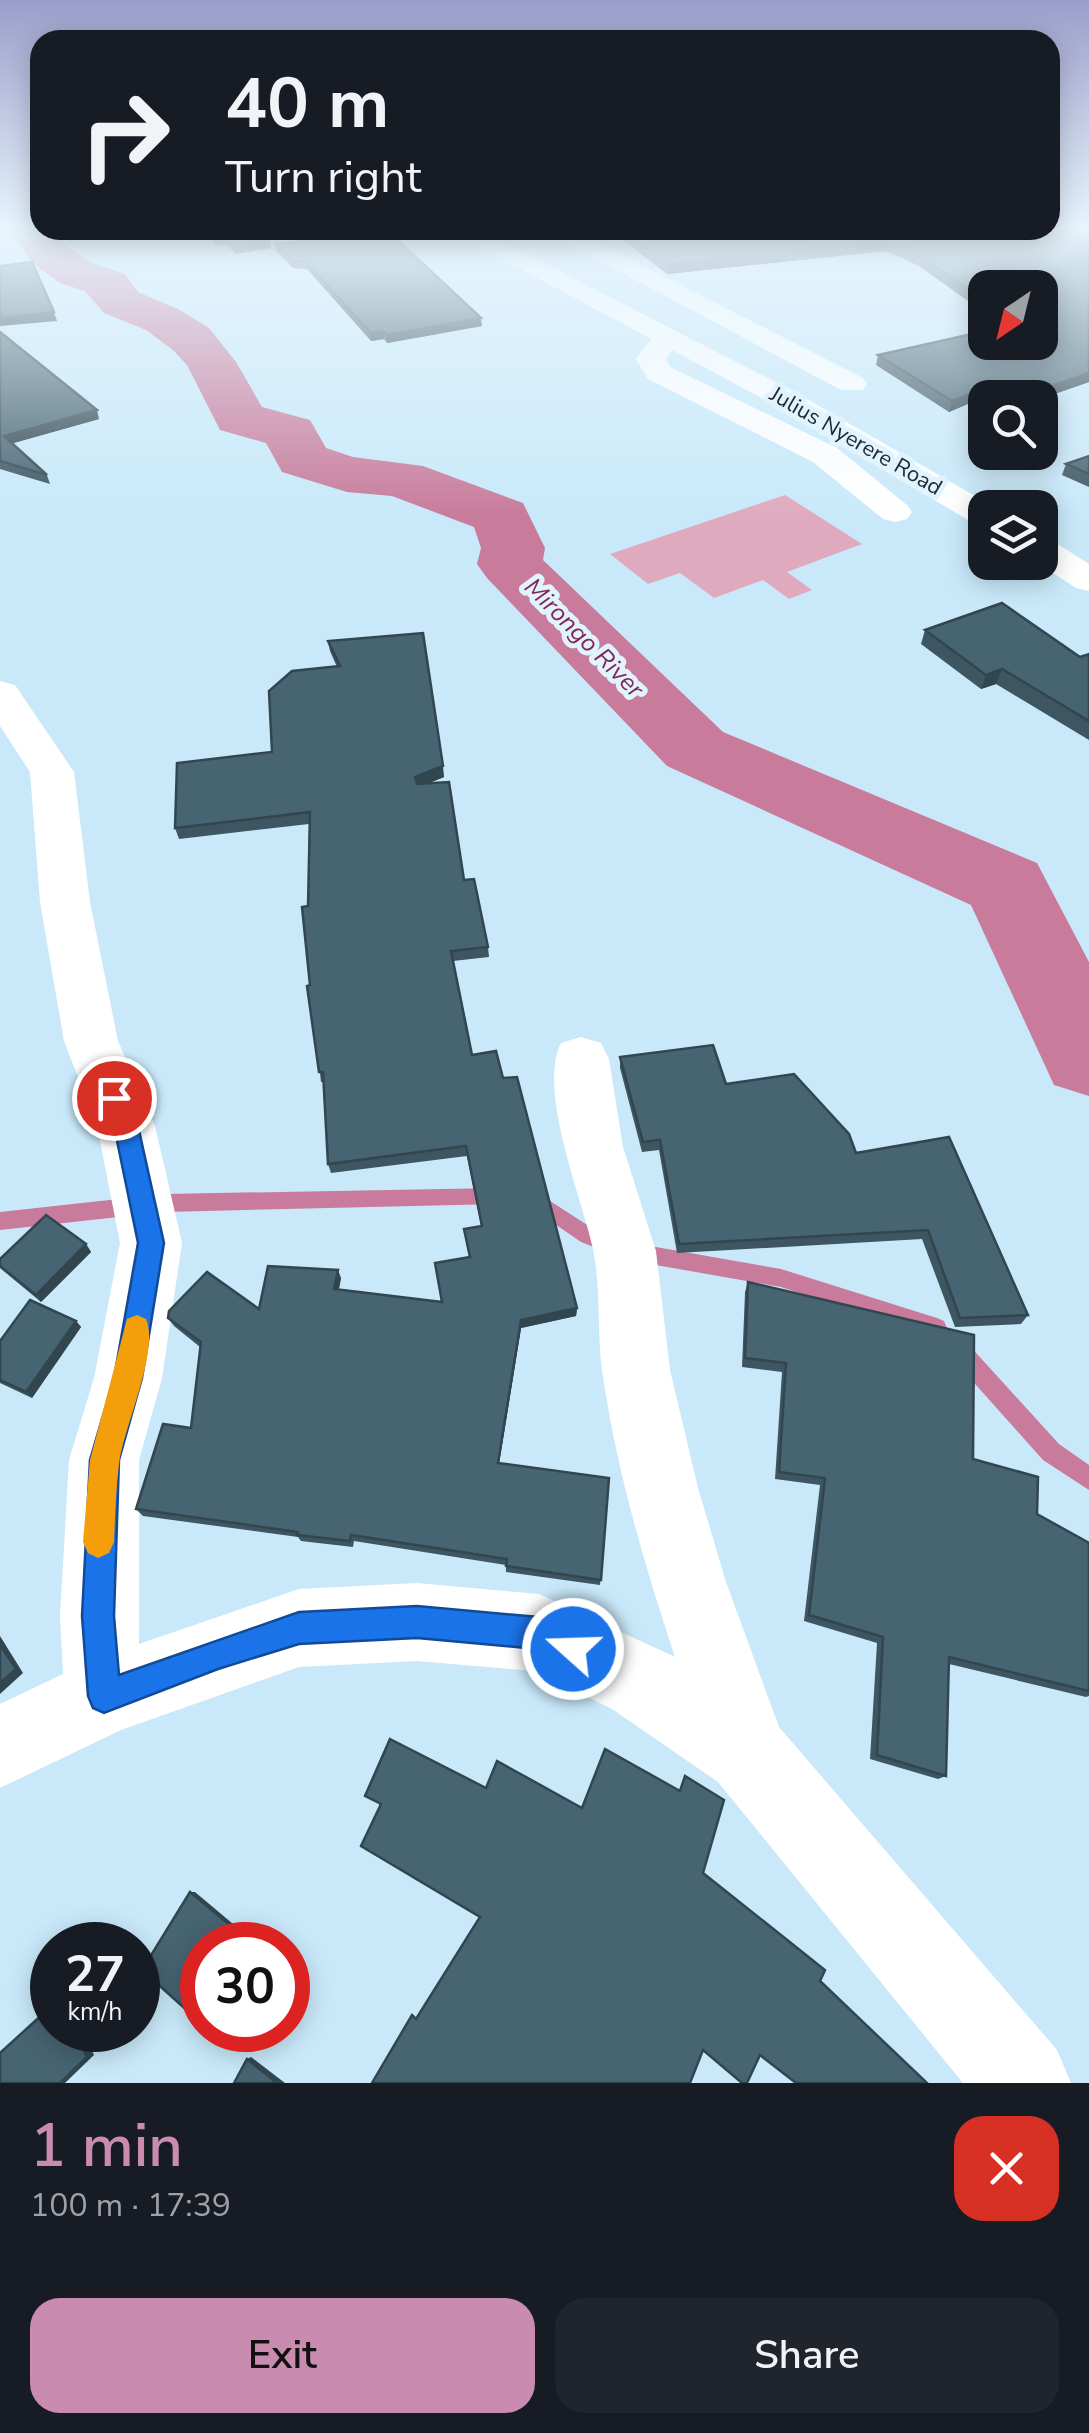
<!DOCTYPE html>
<meta charset="utf-8">
<style>
:root{--surface:#171b24;--page:#20242c;--text:#f1f3f6;--muted:#9ea1a6;--accent:#ca8bb1}
body{margin:0;font-family:"Nunito Sans",sans-serif;background:var(--page);color:var(--text);height:100vh;display:flex;flex-direction:column;font-size:38px;white-space:nowrap}
*{box-sizing:border-box;margin:0}
p{font-size:32px;color:var(--muted)}
.icon{flex:none;width:55px;height:55px;fill:none;stroke:currentColor;stroke-width:2;stroke-linecap:round;stroke-linejoin:round}
.map{position:relative;height:2083px;overflow:hidden}
.drawer{display:flex;flex-direction:column;background:var(--surface);flex:1}
.drawer>*{flex:none}
.banner{position:absolute;left:30px;top:30px;width:1030px;height:210px;border-radius:30px;box-shadow:0 5px 25px #0003;background:#171b24;color:var(--text);overflow:hidden}
.needle{width:65px;rotate:215deg}
.fabs{position:absolute;left:968px;top:270px;display:grid;gap:20px}
.fabs a{display:grid;place-items:center;width:90px;height:90px;border-radius:20px;background:var(--surface);box-shadow:0 5px 25px #0003;font-size:50px}
.speed{position:absolute;left:30px;top:1922px;display:flex;gap:20px;font-size:50px;font-weight:700;text-align:center}
.speed>*{display:grid;place-content:center;width:130px;height:130px;border-radius:50%;background:var(--surface);box-shadow:0 5px 25px #0003;line-height:1}
.speed small{font-size:25px;font-weight:400}
.speed .limit{border:15px solid #d22;background:#fff;color:#111}
.pin{position:absolute;display:grid;place-items:center;width:85px;height:85px;color:#fff;margin:-42px;border:5px solid #fff;border-radius:50%;box-shadow:0 2px 10px #0007}
.me{position:absolute;width:110px;margin:-55px;rotate:290deg;stroke-linejoin:round;filter:drop-shadow(0 0 8px #0008)}
.turn{display:flex;align-items:center;gap:35px;height:210px;padding:0 30px;font-size:45px}
.turn .icon{width:130px;height:130px;stroke-width:2.5}
.turn b{display:block;font-size:70px;line-height:85px}
.round{display:grid;place-items:center;flex:none;width:105px;height:105px;border-radius:30px;background:var(--page)}
.headline{display:flex;align-items:center;justify-content:space-between;height:170px;padding:0 30px}
h1{font-size:60px;font-weight:600;line-height:75px;color:var(--accent)}
.action{display:flex;gap:20px;margin-top:auto;padding:20px 30px}
.action a{flex:1;height:115px;border-radius:30px;background:var(--accent);color:#111;font-size:40px;font-weight:600;line-height:115px;text-align:center}
.action a+a{background:var(--page);color:var(--text)}
.map>svg:first-child{display:block}
.green{fill:#e0aabe}
.lines{fill:none;stroke-linecap:round;stroke-linejoin:round}
.stream{fill:#c87b9a;fill-rule:evenodd}
.river{fill:#c87b9a;fill-rule:evenodd}
.minor{fill:#fff;fill-rule:evenodd}
.highway{fill:#fff;fill-rule:evenodd}
.wall{fill:#3d5662}
.shaded-wall{fill:#324650}
.building{fill:#476472;stroke:#324650;stroke-width:2.5}
.route{fill:#1a73e8;stroke:#114b97;stroke-width:2.5}
.slow{fill:#f59e0b}
.labels{text-anchor:middle;dominant-baseline:central;stroke-width:10;stroke-linejoin:round;paint-order:stroke}
.far-street-label{font-size:22px;fill:#202c32;stroke:#e1f4fe}
.far-water-label{font-size:25px;font-style:italic;fill:#832753;stroke:#e1f4fe}
</style>
<div class="map">
<svg width="1089" height="2083" viewBox="0 0 1089 2083">
<rect width="100%" height="100%" fill="#c9e9fa"/>
<polygon class="green" points="785,495 862,544 787,572 812,590 789,599 763,580 714,598 680,573 648,584 610,554"/>
<g class="lines">
<g class="stream">
<polygon points="498,1188 505,1190 508,1196 505,1202 498,1204 164,1212 0,1230 0,1212 164,1194"/>
<polygon points="533,1190 595,1230 616,1238 619,1244 616,1250 609,1253 581,1242 526,1204 523,1198 526,1192"/>
<polygon points="633,1243 781,1269 937,1318 944,1321 947,1328 944,1335 937,1338 781,1287 633,1261 626,1258 623,1252 626,1246"/>
<polygon points="959,1340 967,1343 1059,1444 1089,1465 1089,1490 1043,1460 951,1357 948,1350 951,1343"/>
</g>
<polygon class="river" points="4,225 40,225 40,230 52,230 67,247 92,263 125,274 138,292 180,310 209,328 236,362 262,407 310,420 326,448 353,457 423,466 523,503 545,548 543,560 723,732 1037,863 1089,962 1089,1096 1054,1085 971,905 667,766 487,578 477,564 481,548 474,527 392,496 347,492 282,472 266,443 220,430 187,365 173,350 146,330 104,313 85,291 60,283 35,265"/>
<g class="minor">
<polygon points="247,230 276,230 283,234 390,230 378,237 279,249"/>
<polygon points="542,230 573,230 863,378 867,384 863,390 841,390"/>
<polygon points="666,330 676,332 680,338 666,359 670,367 837,448 907,505 912,512 907,519 895,522 883,519 813,462 648,379 636,359 656,332"/>
<path d="M 0,681 L 15,685 L 74,772 L 90,902 L 118,1041 L 155,1126 L 182,1243 L 162,1378 L 139,1460 L 139,1644 L 299,1589 L 417,1583 L 539,1594 L 675,1657 C 644,1564 616,1468 602,1370 C 597,1331 601,1289 593,1249 C 582,1197 537,1091 561,1043 L 581,1037 L 601,1043 L 609,1059 L 623,1147 L 656,1251 L 670,1370 L 698,1488 L 726,1582 L 779,1727 L 1057,2050 L 1071,2083 L 963,2083 L 718,1782 L 612,1709 L 534,1671 L 417,1661 L 299,1667 L 121,1730 L 0,1788 L 0,1704 L 63,1674 L 60,1616 L 69,1460 L 94,1378 L 120,1243 L 97,1126 L 64,1041 L 40,902 L 30,772 L 0,726 Z"/>
</g>
<g class="highway">
<polygon points="448,230 479,230 793,391 996,508 985,508 985,527 973,523 771,403"/>
<polygon points="1040,538 1053,541 1089,564 1089,591 1076,588 1036,562 1040,562"/>
</g>
</g>
<g class="wall">
<polygon points="193,230 252,230 269,240 271,248 235,254 226,244 216,245 207,235 198,236"/>
<polygon points="610,230 1050,230 1089,382 1040,399 1040,398 985,398 985,408 970,403 949,412 876,365 878,355 1040,342 985,288 985,313 919,266 886,251 667,274"/>
<polygon points="275,244 482,326 387,343 384,339 371,341 307,269 293,268 276,251"/>
<polygon points="0,332 99,419 12,443 47,475 50,484 0,469"/>
<polygon points="1089,456 1089,487 1062,475 1066,464"/>
<polygon points="925,630 1080,657 1089,654 1089,740 996,684 981,689 921,644"/>
<polygon points="328,641 444,777 427,784 488,947 489,957 453,961 472,1055 503,1078 577,1308 576,1316 521,1328 499,1463 609,1478 600,1585 506,1572 506,1565 354,1541 353,1547 301,1541 298,1537 143,1516 136,1509 191,1428 200,1347 174,1326 168,1318 259,1309 341,1278 339,1289 442,1302 469,1257 464,1229 481,1226 467,1156 331,1173 328,1164 323,1082 321,1082 310,985 308,906 309,824 179,839 175,828 272,752 337,667 330,651"/>
<polygon points="620,1057 726,1084 856,1153 1028,1315 1021,1324 955,1327 922,1239 677,1253 659,1150 642,1152 620,1068"/>
<polygon points="86,1244 91,1252 41,1302 0,1268 0,1259"/>
<polygon points="748,1282 973,1459 1037,1514 1089,1543 1089,1696 1086,1697 949,1664 946,1776 938,1779 870,1759 877,1643 804,1621 820,1485 775,1479 782,1372 742,1367 745,1292"/>
<polygon points="76,1321 81,1327 32,1398 0,1383 0,1341"/>
</g>
<g class="shaded-wall">
<polygon points="197,230 206,230 207,235 198,236"/>
<polygon points="224,235 226,244 216,245 215,237"/>
<polygon points="269,240 271,248 235,254 233,246"/>
<polygon points="888,241 886,251 667,274 668,264"/>
<polygon points="54,312 57,321 0,326 0,318"/>
<polygon points="481,318 482,326 387,343 387,335"/>
<polygon points="383,331 384,339 371,341 371,333"/>
<polygon points="1089,373 1089,382 1040,399 1040,398 1018,398"/>
<polygon points="973,393 970,403 949,412 952,401"/>
<polygon points="97,410 99,419 7,445 4,436"/>
<polygon points="1002,669 996,684 981,689 986,675"/>
<polygon points="443,766 444,777 416,788 415,777"/>
<polygon points="86,1244 91,1252 41,1302 36,1295"/>
<polygon points="338,1270 341,1278 337,1298 334,1289"/>
<polygon points="577,1308 576,1316 521,1328 498,1470 498,1463 521,1320"/>
<polygon points="76,1321 81,1327 32,1398 26,1392"/>
<polygon points="0,1636 23,1673 0,1694"/>
<polygon points="190,1892 195,1892 258,1945 254,1945"/>
<polygon points="74,2030 83,2030 94,2055 65,2083 60,2083"/>
<polygon points="251,2057 285,2083 277,2083 247,2059"/>
</g>
<g class="building">
<polygon points="1050,225 1089,225 1089,373 1018,398 987,398 973,393 952,401 878,355 985,331 985,342 1040,342 1040,288 985,288 985,301 921,257 888,241 668,264 622,230 1050,230"/>
<polygon points="208,230 252,230 269,240 233,246 224,235 215,237"/>
<polygon points="385,230 387,230 481,318 387,335 383,331 371,333 306,262 292,260 275,244 378,234"/>
<polygon points="32,262 54,312 0,318 0,266"/>
<polygon points="0,332 97,410 4,436 47,475 0,461"/>
<polygon points="1089,456 1089,474 1066,464"/>
<polygon points="1002,603 1080,657 1089,654 1089,721 1002,669 986,675 925,630"/>
<polygon points="423,633 443,766 415,777 417,784 449,782 464,880 474,879 488,947 451,951 472,1055 496,1051 503,1078 517,1077 577,1308 521,1320 498,1463 609,1478 601,1580 506,1566 507,1559 351,1535 350,1541 297,1535 298,1532 136,1509 163,1424 191,1428 201,1342 168,1318 169,1311 207,1272 259,1309 268,1266 338,1270 334,1289 442,1302 435,1263 470,1257 464,1229 482,1226 466,1146 328,1164 323,1072 319,1072 307,986 310,985 302,907 308,906 310,812 175,828 177,763 272,752 269,691 292,671 340,666 328,641"/>
<polygon points="713,1045 726,1084 794,1074 849,1134 856,1153 949,1137 1028,1315 960,1318 928,1230 679,1244 660,1140 643,1142 620,1057"/>
<polygon points="46,1215 86,1244 36,1295 0,1266 0,1259"/>
<polygon points="748,1282 974,1335 973,1459 1038,1477 1037,1514 1089,1543 1089,1691 949,1657 946,1776 877,1755 883,1637 809,1615 825,1478 779,1472 786,1363 745,1358"/>
<polygon points="30,1300 76,1321 26,1392 0,1380 0,1341"/>
<polygon points="0,1645 16,1669 0,1683"/>
<polygon points="390,1739 486,1788 497,1761 582,1808 605,1749 680,1791 685,1776 724,1800 703,1873 825,1970 820,1981 927,2083 796,2083 760,2055 747,2083 742,2083 703,2050 690,2083 372,2083 412,2015 416,2019 480,1917 361,1846 381,1804 365,1796"/>
<polygon points="190,1892 254,1945 202,1945 202,2024 142,1970"/>
<polygon points="45,2012 52,2012 52,2030 74,2030 87,2057 60,2083 0,2083 0,2053"/>
<polygon points="210,2030 223,2030 219,2038"/>
<polygon points="247,2059 277,2083 234,2083"/>
</g>
<linearGradient id="sky" x2="0" y2="1"><stop stop-color="#9b9dc9"/><stop offset="0.44" stop-color="#e7f5fd"/><stop offset="1" stop-color="#e7f5fd" stop-opacity="0"/></linearGradient>
<rect width="1089" height="517" fill="url(#sky)"/>
<polygon class="route" points="114,1088 123,1091 138,1126 164,1243 142,1378 119,1460 114,1616 119,1675 299,1612 417,1606 539,1617 584,1637 589,1649 584,1660 573,1665 537,1649 417,1638 299,1644 218,1669 104,1713 93,1708 88,1696 82,1616 90,1460 114,1378 138,1243 114,1126 103,1098 106,1091"/>
<path class="slow" d="M 137,1315 L 146,1319 C 160,1351 123,1428 119,1464 C 116,1490 115,1516 114,1542 L 109,1553 L 98,1558 L 88,1553 L 83,1542 L 90,1460 L 127,1319 Z"/>
<g class="labels">
<g class="far-street-label">
<text transform="translate(856 441) rotate(30)">Julius Nyerere Road</text>
</g>
<g class="far-water-label">
<text transform="translate(584 638) rotate(45)">Mirongo River</text>
</g>
</g>
</svg>
<div class="fabs">
<a><svg class="needle" viewBox="-14 -14 28 28"><path d="M0-13l5 13h-10z" fill="#e53935"/><path d="M0 13l5-13h-10z" fill="#9ea1a6"/></svg></a>
<a><svg class="icon" aria-label="search" viewBox="0 0 24 24"><circle cx="10" cy="10" r="6"/><path d="M15 15l6 6"/></svg></a>
<a><svg class="icon" aria-label="layers" viewBox="0 0 24 24"><path d="M12 4l9 5-9 5-9-5zM3 14l9 5 9-5"/></svg></a>
</div>
<div class="speed"><div>27<small>km/h</small></div><div class="limit">30</div></div>
<div class="pin" style="left:114px;top:1098px;background:#d93025"><svg class="icon" aria-label="arrive" viewBox="0 0 24 24"><path d="M6 21V4h12l-3 4 3 4H6"/></svg></div>
<svg class="me" style="left:573px;top:1649px" viewBox="-20 -20 40 40"><circle r="17" fill="#1a73e8" stroke="#fff" stroke-width="3"/><path d="M0-11L8 9 0 5-8 9z" fill="#fff"/></svg>
<div class="banner">
<div class="turn"><svg class="icon" aria-label="right" viewBox="0 0 24 24"><path d="M7 20v-9h11M14 6l5 5-5 5"/></svg><div><b>40 m</b>Turn right</div></div>
</div>
</div>
<section class="drawer">
<div class="headline"><div><h1>1 min</h1><p>100 m · 17:39</p></div><a class="round" style="background:#d93025;color:#fff"><svg class="icon" aria-label="close" viewBox="0 0 24 24"><path d="M6 6l12 12M18 6L6 18"/></svg></a></div>
<div class="action"><a>Exit</a><a>Share</a></div>
</section>
